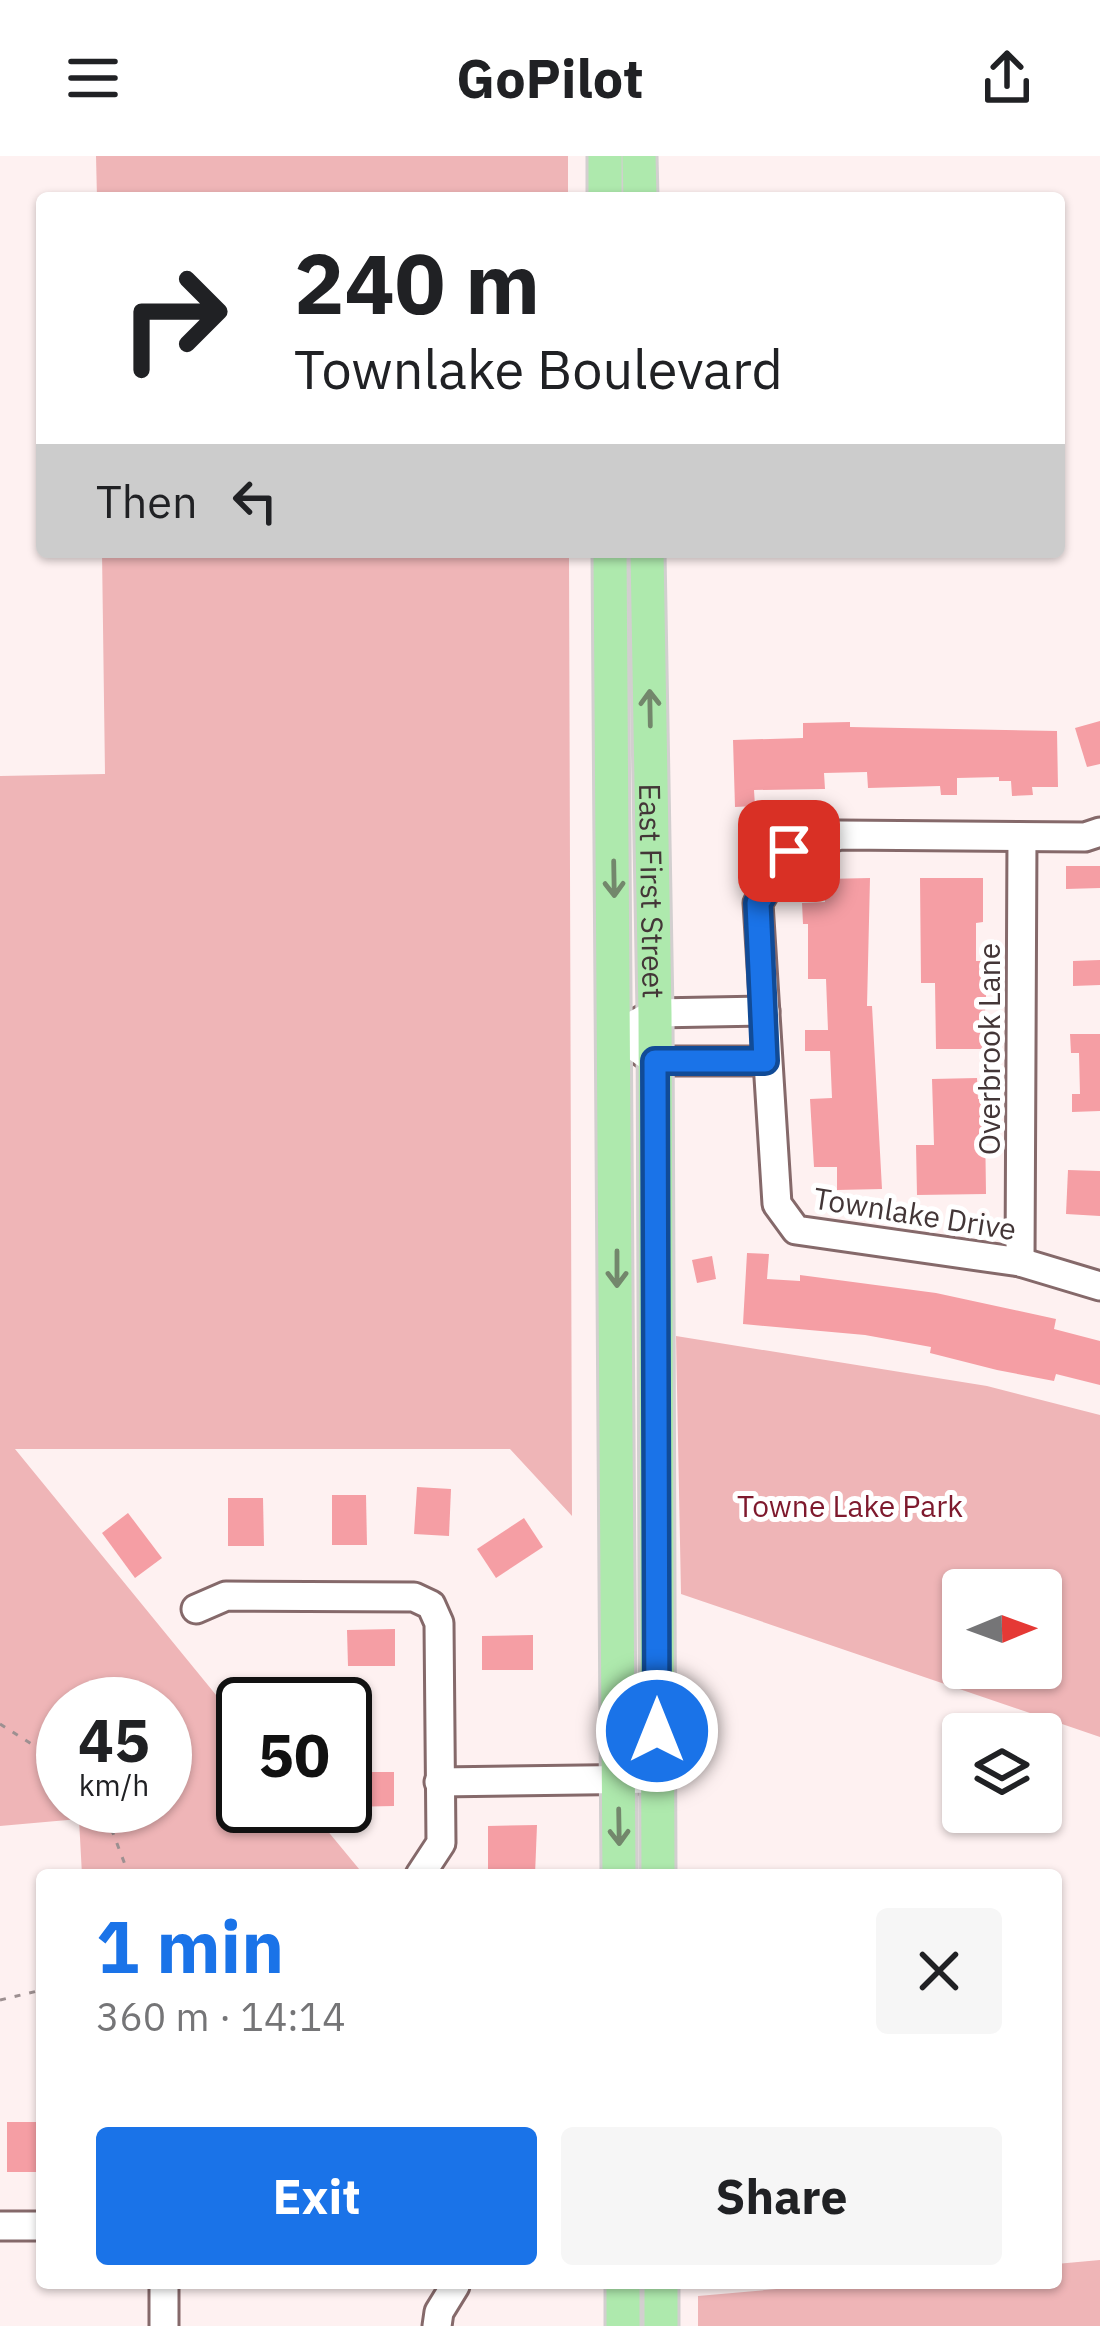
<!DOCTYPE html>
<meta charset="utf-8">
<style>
:root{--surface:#fff;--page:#f6f6f6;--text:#202124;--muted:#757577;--accent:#1a73e8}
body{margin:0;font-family:"IBM Plex Sans",sans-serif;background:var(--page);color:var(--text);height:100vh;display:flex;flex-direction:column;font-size:45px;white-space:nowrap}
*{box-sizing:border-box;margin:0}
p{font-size:39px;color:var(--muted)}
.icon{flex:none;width:66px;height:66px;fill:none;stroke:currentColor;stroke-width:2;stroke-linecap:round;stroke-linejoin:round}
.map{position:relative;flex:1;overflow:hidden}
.drawer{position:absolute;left:36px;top:1713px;width:1026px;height:420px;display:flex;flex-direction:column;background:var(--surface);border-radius:12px;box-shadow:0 3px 9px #0004}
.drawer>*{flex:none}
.hud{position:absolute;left:36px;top:36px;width:1029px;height:366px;border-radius:12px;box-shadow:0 3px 9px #0004;background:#fff;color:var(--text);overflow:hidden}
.needle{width:78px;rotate:89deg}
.fabs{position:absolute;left:942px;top:1413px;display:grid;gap:24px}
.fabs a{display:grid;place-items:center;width:120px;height:120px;border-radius:12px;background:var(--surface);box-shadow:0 3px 9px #0004;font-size:60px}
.speed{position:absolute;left:36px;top:1521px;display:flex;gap:24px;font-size:60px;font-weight:700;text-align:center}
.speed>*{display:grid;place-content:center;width:156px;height:156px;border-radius:50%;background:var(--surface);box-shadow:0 3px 9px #0004;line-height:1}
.speed small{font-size:30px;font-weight:400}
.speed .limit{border:6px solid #111;border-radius:18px;background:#fff;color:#111}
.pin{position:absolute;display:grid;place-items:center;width:102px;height:102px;color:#fff;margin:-51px;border-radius:24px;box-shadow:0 6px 18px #0006}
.me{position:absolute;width:132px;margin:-66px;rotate:0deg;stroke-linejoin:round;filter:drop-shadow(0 0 9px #0008)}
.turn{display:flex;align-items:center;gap:42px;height:252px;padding:0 60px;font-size:54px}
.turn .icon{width:156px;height:156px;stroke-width:2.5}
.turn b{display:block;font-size:84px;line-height:102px}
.then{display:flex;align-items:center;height:114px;padding:0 60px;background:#0003;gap:24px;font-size:45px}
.round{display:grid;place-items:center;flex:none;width:126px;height:126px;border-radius:12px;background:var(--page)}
.overview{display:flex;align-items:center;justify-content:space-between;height:204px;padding:0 60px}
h1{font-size:72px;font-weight:800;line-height:90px;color:var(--accent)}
.cta{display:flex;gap:24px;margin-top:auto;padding:24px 60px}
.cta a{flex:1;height:138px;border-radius:12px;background:var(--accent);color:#fff;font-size:48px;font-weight:800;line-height:138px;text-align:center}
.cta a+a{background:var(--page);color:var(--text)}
header{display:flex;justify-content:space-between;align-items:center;height:156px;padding:0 60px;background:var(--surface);font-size:54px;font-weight:800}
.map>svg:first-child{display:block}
.green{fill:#efb5b7;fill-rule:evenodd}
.building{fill:#f59ea4}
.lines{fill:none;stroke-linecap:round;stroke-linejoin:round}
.minor-casing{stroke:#85696a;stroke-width:33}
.major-casing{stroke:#d2cfcf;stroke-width:39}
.path{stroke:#9d9091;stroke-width:3;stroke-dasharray:6 9;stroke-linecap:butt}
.minor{stroke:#fff;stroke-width:27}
.major{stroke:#aee9ad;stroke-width:33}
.oneway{stroke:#73876c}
.route-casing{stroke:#114b97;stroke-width:30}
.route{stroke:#1a73e8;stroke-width:21}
.labels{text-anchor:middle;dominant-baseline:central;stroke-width:10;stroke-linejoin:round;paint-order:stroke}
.street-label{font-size:30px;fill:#433637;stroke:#fff}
.park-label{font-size:30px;fill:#7e192d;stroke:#fff}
</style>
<header><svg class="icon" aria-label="menu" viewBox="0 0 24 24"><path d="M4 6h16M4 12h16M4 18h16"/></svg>GoPilot<svg class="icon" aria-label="share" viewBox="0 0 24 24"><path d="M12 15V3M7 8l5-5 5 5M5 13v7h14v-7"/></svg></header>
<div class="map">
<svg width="1100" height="2170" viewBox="0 0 1100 2170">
<rect width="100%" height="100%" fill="#fef1f1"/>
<g class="green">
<polygon points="96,0 568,0 568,42 97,42"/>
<path d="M 102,396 L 569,396 L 572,1360 L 510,1293 L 15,1293 L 243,1572 L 243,1650 L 307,1650 L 364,1719 L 82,1719 L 79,1663 L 0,1670 L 0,620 L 105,618 ZM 63,1548 L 165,1548 L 165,1650 L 63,1650 Z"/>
<path d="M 676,1180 L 987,1230 L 1100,1259 L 1100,1581 L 681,1438 ZM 963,1434 L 1041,1434 L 1041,1512 L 963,1512 Z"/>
<polygon points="1100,2104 1100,2170 698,2170 698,2140 845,2127 1056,2127 1056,2108"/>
</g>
<g class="building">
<polygon points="1100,565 1100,608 1087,611 1075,572"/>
<polygon points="850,566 850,571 1057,575 1058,631 1032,631 1033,639 1012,640 1011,625 999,625 999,621 957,622 957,639 941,639 940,630 868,632 867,616 824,617 825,633 754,634 755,650 735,651 733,584 803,582 803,567"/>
<polygon points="1066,710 1100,710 1100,732 1066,733"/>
<polygon points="870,722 867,850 872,850 882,1033 837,1034 837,1011 814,1011 810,943 832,942 830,895 805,895 805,874 828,874 826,823 808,823 808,768 803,768 802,747 825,746 825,723"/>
<polygon points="920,722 983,722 983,766 976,767 976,805 988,805 983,893 936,893 935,827 921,827"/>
<polygon points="1100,804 1100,829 1073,830 1073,805"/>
<polygon points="1070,878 1100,878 1100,955 1072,956 1072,938 1080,938 1079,897 1071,897"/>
<polygon points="977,922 978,943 993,943 994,965 985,965 986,1038 917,1039 916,989 934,989 932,923"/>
<polygon points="1068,1014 1100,1015 1100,1060 1066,1058"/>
<polygon points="747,1097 769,1098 767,1123 800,1125 800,1119 936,1137 1056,1163 1054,1173 1100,1185 1100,1229 1056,1218 1054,1225 997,1214 930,1197 931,1191 865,1179 743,1168"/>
<polygon points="712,1100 716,1123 697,1127 692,1104"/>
<polygon points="417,1331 451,1333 449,1380 414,1378"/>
<polygon points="332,1339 366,1339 367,1389 332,1389"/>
<polygon points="228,1342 263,1342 264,1390 228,1390"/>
<polygon points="128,1357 162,1402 135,1422 102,1377"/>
<polygon points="524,1362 543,1391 496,1422 477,1393"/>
<polygon points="395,1473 395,1510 348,1510 347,1474"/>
<polygon points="533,1479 533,1514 482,1514 482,1480"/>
<polygon points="345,1616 394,1616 394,1650 345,1651"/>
<polygon points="537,1669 535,1719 488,1719 488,1670"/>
<rect x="7" y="1966" width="35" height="50"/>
</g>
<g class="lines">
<defs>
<g id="minor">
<polyline points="1100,676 1085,681 840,679 789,695 758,747 777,1048 796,1074 1020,1106 1100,1130"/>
<polyline points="765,905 655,905 617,878 655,857 765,855"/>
<polyline points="1020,1106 1022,681"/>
<polyline points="196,1453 226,1440 414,1441 431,1449 439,1467 441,1687 420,1719"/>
<polyline points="439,1626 657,1623"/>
<polyline points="0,2070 42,2070"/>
<polyline points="164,2170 164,2127"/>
<polyline points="437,2170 439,2156 455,2130"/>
</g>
<g id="major">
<polyline points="605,0 605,42"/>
<polyline points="639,0 640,42"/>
<polyline points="610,396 619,1719"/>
<path id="s1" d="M 647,396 L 655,857 L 658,1719"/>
<polyline points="623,2127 623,2170"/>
<polyline points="661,2127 661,2170"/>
</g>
</defs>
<use href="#minor" class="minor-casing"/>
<use href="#major" class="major-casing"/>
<g class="path">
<polyline points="0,1568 63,1608"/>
<polyline points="92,1650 113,1677 129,1719"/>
<polyline points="0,1844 42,1834"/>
</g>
<use href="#minor" class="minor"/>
<use href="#major" class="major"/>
</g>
<defs><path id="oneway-shaft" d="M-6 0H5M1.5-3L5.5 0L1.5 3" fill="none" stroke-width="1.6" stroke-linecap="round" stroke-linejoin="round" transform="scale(3)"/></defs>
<g class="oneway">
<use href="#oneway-shaft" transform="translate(650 552) rotate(-91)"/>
<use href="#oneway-shaft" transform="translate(614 723) rotate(89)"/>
<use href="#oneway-shaft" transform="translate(617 1113) rotate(90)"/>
<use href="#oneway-shaft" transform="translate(619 1671) rotate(89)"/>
</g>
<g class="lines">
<defs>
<polyline id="route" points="657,1575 655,905 765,905 758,747 789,695"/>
</defs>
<use href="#route" class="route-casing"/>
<use href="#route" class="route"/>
</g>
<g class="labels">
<g class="street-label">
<text stroke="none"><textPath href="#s1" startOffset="339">East First Street</textPath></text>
<text transform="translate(988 893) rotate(-90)">Overbrook Lane</text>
<text transform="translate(915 1057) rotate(9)">Townlake Drive</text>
</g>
<g class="park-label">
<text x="850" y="1349">Towne Lake Park</text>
</g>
</g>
</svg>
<div class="fabs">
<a><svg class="needle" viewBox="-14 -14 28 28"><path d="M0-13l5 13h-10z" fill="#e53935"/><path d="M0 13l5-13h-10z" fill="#757577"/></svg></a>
<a><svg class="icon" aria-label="layers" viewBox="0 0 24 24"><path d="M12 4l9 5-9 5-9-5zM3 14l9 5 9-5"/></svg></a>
</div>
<div class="speed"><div>45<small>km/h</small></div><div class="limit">50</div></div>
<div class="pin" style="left:789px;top:695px;background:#d93025"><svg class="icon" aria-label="arrive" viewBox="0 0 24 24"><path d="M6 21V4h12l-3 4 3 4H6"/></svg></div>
<svg class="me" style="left:657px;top:1575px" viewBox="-20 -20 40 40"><circle r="17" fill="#1a73e8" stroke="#fff" stroke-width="3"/><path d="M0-11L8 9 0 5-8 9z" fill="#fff"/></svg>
<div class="hud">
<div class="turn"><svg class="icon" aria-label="right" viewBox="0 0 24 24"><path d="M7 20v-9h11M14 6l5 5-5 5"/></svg><div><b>240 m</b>Townlake Boulevard</div></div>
<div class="then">Then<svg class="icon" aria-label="left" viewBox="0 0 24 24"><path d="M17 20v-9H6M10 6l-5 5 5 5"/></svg></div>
</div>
<section class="drawer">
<div class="overview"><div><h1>1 min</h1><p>360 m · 14:14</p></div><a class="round"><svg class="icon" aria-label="close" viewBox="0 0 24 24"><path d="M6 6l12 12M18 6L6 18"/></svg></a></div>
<div class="cta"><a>Exit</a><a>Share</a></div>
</section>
</div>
